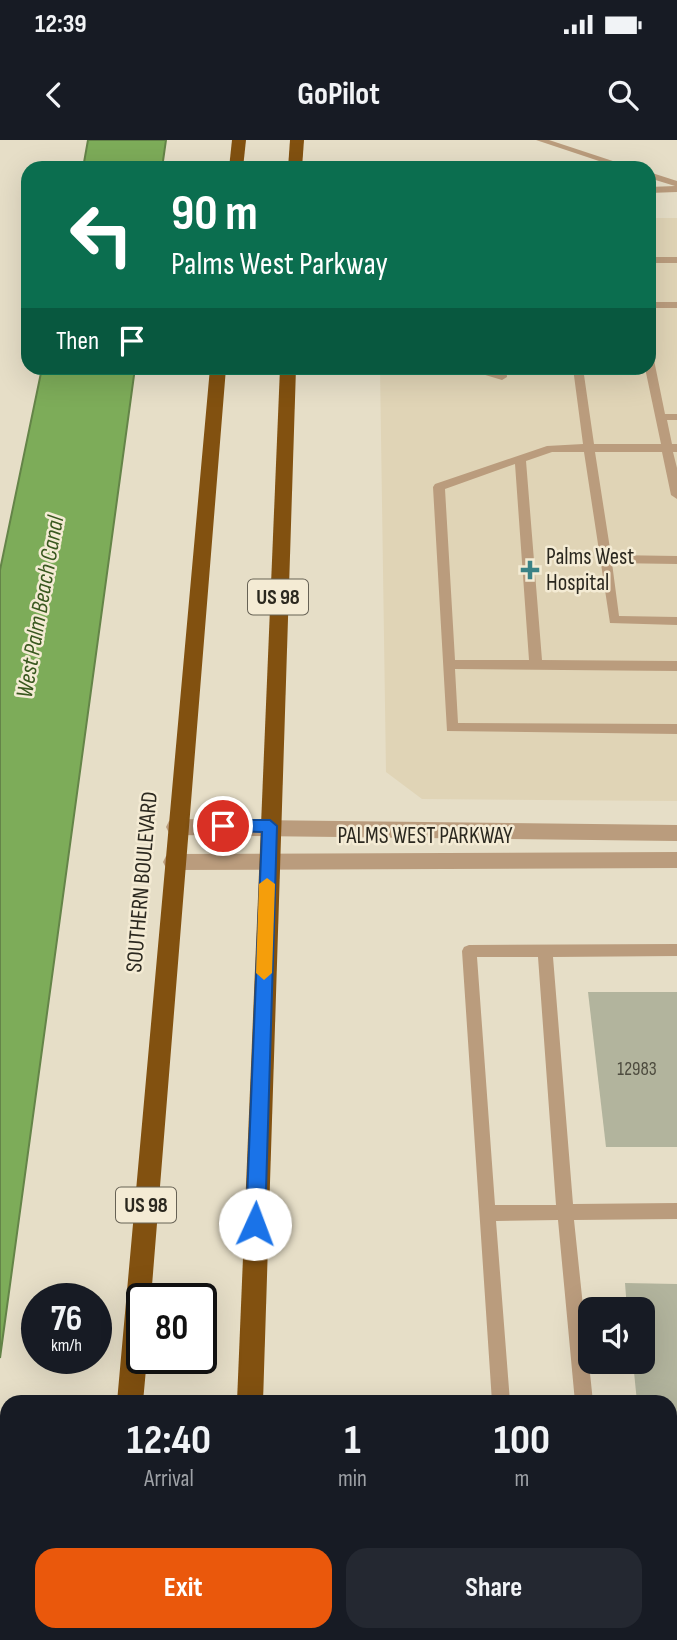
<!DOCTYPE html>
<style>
:root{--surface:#171b24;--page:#242831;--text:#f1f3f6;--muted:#9ea1a6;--accent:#ea580c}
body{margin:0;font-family:"Sofia Sans Condensed",sans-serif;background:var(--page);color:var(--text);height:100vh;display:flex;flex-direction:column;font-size:26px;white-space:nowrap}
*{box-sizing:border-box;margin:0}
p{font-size:23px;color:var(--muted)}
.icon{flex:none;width:38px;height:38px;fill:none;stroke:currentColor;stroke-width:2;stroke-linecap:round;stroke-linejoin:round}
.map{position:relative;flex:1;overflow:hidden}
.drawer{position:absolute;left:0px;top:1255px;width:677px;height:247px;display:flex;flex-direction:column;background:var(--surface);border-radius:21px 21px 0 0;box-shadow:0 7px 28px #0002}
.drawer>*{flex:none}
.banner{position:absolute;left:21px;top:21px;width:635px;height:214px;border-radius:21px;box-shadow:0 7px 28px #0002;background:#0b6e4f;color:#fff;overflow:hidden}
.fabs{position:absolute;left:578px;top:1157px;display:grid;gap:14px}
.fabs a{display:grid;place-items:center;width:77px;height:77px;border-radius:14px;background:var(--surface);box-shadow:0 7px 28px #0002;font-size:35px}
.speed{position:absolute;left:21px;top:1143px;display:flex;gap:14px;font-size:35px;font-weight:700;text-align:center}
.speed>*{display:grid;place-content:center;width:91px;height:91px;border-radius:50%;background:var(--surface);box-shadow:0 7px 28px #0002;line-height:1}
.speed small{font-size:18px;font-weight:400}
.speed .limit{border:4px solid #111;border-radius:10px;background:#fff;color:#111}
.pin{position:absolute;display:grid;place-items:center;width:60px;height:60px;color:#fff;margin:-30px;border:4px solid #fff;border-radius:50%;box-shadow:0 2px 7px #0007}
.me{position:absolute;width:77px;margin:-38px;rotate:2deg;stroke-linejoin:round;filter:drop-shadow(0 0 5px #0008)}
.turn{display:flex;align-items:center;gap:24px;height:147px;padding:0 35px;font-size:32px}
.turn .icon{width:91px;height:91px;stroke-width:2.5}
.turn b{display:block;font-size:49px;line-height:60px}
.then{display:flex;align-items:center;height:66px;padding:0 35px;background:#0003;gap:14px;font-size:26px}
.eta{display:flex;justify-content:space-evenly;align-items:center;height:119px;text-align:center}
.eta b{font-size:42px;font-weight:700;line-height:49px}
.cta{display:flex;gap:14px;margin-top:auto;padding:14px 35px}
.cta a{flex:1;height:80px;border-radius:21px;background:var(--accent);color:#fff;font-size:28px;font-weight:700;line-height:80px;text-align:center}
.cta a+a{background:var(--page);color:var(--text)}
.status{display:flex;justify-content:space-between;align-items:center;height:49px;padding:0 35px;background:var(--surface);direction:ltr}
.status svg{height:19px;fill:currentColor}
header{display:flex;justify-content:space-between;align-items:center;height:91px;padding:0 35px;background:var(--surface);font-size:32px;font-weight:700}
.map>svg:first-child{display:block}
.built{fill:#e0d4b6}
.water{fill:#7dac59;stroke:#648448;stroke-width:2}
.building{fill:#b2b49d}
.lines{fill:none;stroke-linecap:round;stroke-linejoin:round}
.lane{fill:#ba9c7d;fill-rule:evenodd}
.street{fill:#ba9c7d;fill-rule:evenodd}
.highway{fill:#825110;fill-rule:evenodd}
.route{fill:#1a73e8;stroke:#114b97;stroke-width:2}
.slow{fill:#f59e0b}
.poi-dot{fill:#3a8285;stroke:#f4ebd4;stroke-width:2.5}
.labels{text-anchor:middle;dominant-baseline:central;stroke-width:5;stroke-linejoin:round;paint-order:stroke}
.number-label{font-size:19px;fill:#4d4b3e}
.shield{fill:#f4ebd4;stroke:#676255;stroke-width:2}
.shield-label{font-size:21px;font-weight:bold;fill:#2b281f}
.poi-label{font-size:23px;fill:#2b281f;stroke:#f4ebd4;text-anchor:start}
.street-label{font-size:23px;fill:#2b281f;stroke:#f4ebd4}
.water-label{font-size:24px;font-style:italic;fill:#39581f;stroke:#f4ebd4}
</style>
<div class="status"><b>12:39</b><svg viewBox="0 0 49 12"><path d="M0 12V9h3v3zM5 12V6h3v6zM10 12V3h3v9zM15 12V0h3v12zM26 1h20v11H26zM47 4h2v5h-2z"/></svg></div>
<header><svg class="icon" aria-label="back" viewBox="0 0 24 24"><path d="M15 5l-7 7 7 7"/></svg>GoPilot<svg class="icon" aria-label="search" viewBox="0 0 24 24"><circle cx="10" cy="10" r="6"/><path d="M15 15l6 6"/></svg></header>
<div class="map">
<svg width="677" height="1500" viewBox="0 0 677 1500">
<rect width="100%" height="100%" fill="#e6dec7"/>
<polygon class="built" points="649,78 677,78 677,661 422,659 386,632 380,228 649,228"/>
<g class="water">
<polygon points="88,0 166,0 162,28 83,28"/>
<polygon points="42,228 135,228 0,1218 0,430"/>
</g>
<g class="building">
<polygon points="588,852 677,852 677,1007 606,1007"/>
<polygon points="625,1143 677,1144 677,1348 670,1348 670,1262 637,1262 633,1222 642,1222 642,1169 627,1169"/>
</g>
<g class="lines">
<g class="lane">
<polygon points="536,0 549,0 634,28 620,28"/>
<polygon points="649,32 677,41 677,52 649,53 649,47 675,46 649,38"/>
<rect x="649" y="117" width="28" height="6"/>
<rect x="649" y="162" width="28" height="6"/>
<path d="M 649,217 L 654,220 L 665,274 L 677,274 L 677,280 L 667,280 L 672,304 L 677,304 L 677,312 L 673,312 L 677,328 L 677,359 L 671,355 L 662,312 L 595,312 L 611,415 L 677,416 L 677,424 L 612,423 L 619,476 L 677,477 L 677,485 L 610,483 L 584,312 L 552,312 L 526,321 L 542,520 L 677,521 L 677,531 L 455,529 L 458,583 L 677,584 L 677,594 L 447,591 L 433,347 L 435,344 L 547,306 L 583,304 L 573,228 L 583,228 L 594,304 L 661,304 L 645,228 L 649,228 ZM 515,324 L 529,520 L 455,520 L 445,349 Z"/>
<polygon points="462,228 477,228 496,232 496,228 506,228 507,237 502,240"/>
<path d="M 677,804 L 677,816 L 553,817 L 573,1064 L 677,1063 L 677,1079 L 574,1080 L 593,1262 L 575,1262 L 558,1080 L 496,1081 L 510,1262 L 492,1262 L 462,811 L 464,807 L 469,805 ZM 477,817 L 538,817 L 556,1065 L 495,1065 Z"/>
<rect x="670" y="1463" width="7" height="20"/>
<rect x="508" y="1494" width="20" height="6"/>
<rect x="598" y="1494" width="20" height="6"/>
</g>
<g class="street">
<polygon points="176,679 677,685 677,701 176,695 169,693 166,687 169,681"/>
<polygon points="677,712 677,728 173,730 166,728 163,722 166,716 173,714"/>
</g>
<g class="highway">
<polygon points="232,0 246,0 243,28 229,28"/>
<polygon points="290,0 304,0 302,28 288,28"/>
<polygon points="210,228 226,228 151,1158 142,1158 142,1218 147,1218 143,1262 117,1262"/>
<polygon points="280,228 296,228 263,1262 237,1262"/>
<polygon points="97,1494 125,1494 124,1500 96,1500"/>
<rect x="229" y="1494" width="28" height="6"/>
</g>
</g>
<polygon class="route" points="223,680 270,680 277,686 265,1084 262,1091 255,1093 249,1091 246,1084 262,692 217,691 215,686"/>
<polygon class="slow" points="267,738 275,744 272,833 264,840 256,833 259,744"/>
<path class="poi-dot" d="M526.5 419.5h7v7h7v7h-7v7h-7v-7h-7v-7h7z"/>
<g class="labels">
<g class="number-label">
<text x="637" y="929">12983</text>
</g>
<g class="shield">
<rect x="248" y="439.5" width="60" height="35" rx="5"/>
<rect x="116" y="1047.5" width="60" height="35" rx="5"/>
</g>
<g class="shield-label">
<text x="278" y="457">US 98</text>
<text x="146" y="1065">US 98</text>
</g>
<g class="poi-label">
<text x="546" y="417">Palms West<tspan x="546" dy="26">Hospital</tspan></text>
</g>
<g class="street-label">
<text x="425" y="696">PALMS WEST PARKWAY</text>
<text transform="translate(142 742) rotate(-85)">SOUTHERN BOULEVARD</text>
</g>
<g class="water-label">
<text transform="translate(40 467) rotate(-80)">West Palm Beach Canal</text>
</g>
</g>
</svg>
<div class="fabs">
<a><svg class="icon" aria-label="sound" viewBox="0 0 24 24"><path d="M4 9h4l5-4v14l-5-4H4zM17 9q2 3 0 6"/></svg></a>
</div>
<div class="speed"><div>76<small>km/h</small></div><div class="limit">80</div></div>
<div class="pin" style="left:223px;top:686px;background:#d93025"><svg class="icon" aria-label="arrive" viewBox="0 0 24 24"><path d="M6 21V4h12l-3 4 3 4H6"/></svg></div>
<svg class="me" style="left:255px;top:1084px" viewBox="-20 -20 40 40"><circle r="19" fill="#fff"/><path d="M0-13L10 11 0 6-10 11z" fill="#1a73e8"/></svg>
<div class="banner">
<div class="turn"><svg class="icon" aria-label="left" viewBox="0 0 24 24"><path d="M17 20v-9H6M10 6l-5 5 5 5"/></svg><div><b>90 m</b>Palms West Parkway</div></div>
<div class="then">Then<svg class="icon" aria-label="arrive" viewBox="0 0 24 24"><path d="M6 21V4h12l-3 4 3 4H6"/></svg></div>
</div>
<section class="drawer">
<div class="eta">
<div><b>12:40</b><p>Arrival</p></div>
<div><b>1</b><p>min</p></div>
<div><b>100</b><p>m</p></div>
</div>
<div class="cta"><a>Exit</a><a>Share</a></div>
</section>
</div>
